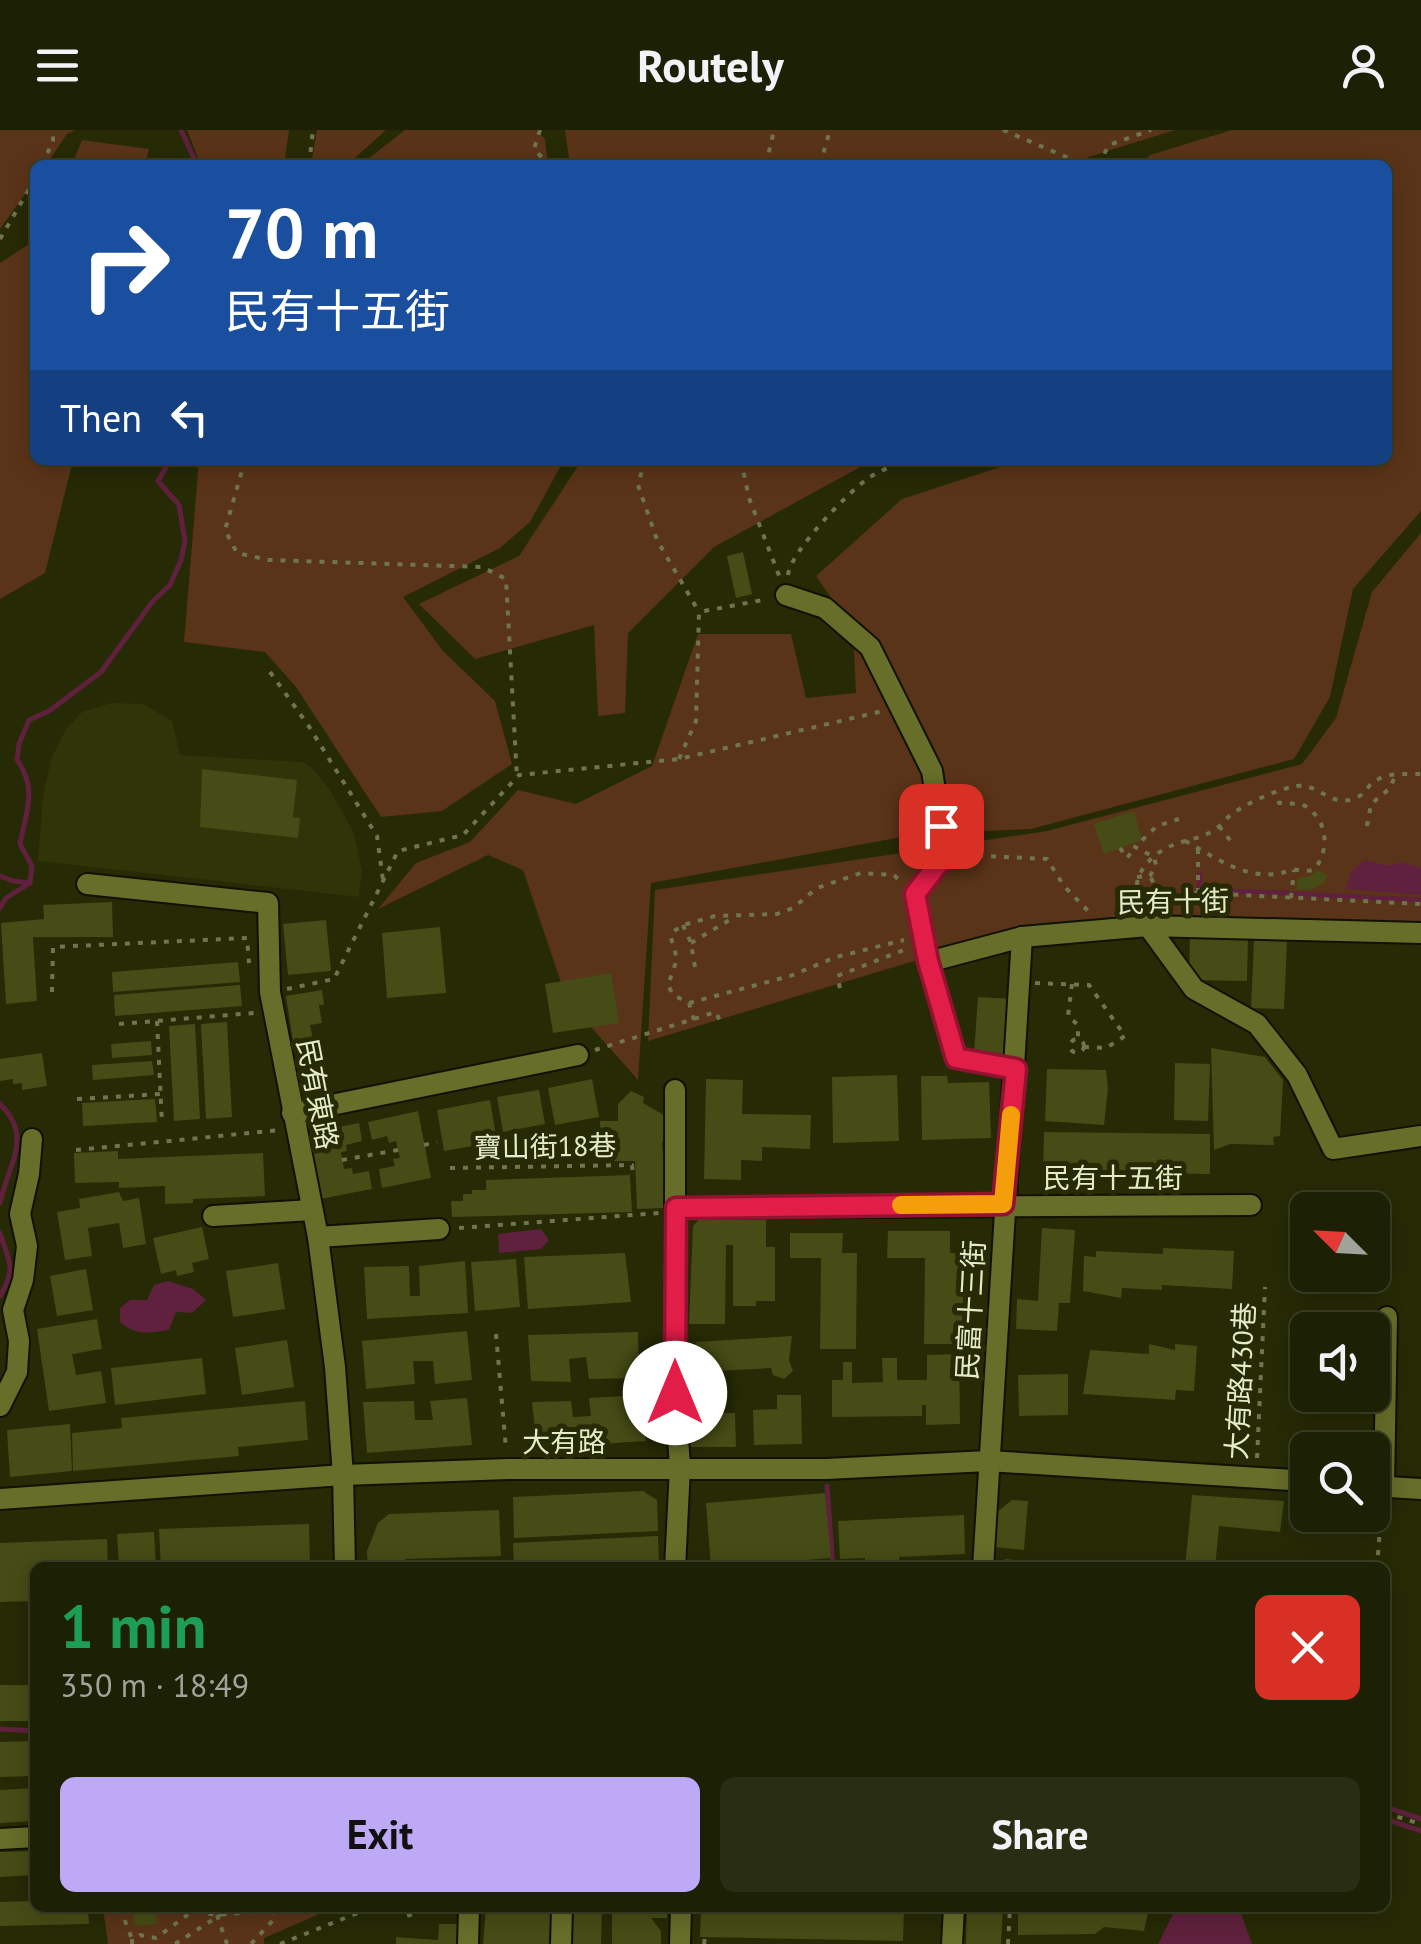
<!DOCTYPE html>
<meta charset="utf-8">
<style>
:root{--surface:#1c2004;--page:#292d13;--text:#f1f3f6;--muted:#a0a39a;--line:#3a3e26;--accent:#bda9f5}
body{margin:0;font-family:"PT Sans","Noto Sans TC",sans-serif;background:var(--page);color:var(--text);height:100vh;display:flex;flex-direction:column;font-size:38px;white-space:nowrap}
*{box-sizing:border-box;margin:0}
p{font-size:32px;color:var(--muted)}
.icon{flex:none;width:55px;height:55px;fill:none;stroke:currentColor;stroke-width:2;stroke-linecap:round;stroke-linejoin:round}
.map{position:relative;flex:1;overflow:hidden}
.sheet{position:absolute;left:30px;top:1432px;width:1360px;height:350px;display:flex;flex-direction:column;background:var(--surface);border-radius:15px;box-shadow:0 5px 25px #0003,0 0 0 2px var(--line)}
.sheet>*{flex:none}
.banner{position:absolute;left:30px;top:30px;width:1362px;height:305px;border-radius:15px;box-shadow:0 5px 25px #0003,0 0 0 2px var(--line);background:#1a4fa0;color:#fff;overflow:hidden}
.needle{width:65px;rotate:294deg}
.buttons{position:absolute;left:1290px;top:1062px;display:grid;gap:20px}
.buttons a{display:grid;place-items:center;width:100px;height:100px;border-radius:15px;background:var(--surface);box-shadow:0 5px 25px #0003,0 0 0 2px var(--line);font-size:50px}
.pin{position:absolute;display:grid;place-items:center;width:85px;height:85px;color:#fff;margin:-42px;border-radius:20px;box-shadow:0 5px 15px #0006}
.me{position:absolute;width:110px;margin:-55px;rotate:0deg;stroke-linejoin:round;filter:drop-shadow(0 0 8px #0008)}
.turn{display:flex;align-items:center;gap:35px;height:210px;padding:0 30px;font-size:45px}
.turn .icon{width:130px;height:130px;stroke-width:2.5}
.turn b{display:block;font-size:70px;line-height:85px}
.then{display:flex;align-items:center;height:95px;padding:0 30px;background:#0003;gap:20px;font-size:38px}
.round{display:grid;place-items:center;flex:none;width:105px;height:105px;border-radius:15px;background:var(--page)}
.overview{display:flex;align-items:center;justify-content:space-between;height:170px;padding:0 30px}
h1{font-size:60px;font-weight:800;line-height:75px;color:#1e9e55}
.cta{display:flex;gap:20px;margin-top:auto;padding:20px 30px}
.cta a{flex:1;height:115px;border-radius:15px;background:var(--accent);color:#111;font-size:40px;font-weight:800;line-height:115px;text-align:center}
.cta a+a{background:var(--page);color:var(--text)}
header{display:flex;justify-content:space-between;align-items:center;height:130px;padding:0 30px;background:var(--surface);font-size:45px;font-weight:800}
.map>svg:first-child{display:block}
.built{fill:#2f3409}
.green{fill:#5a3418}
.water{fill:#5f213d}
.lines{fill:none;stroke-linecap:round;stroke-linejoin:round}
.stream{stroke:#5f213d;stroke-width:5}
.building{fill:#464c15}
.minor-casing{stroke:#0f1201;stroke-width:24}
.path{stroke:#707550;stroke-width:4;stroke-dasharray:5 8;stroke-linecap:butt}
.minor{stroke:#666e29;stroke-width:20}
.route-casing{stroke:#92132f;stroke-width:25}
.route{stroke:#e11d48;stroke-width:18}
.slow{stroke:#f59e0b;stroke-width:18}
.labels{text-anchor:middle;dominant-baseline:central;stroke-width:10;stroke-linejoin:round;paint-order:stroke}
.street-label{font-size:28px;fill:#e5ebc8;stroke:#262a05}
</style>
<header><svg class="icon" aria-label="menu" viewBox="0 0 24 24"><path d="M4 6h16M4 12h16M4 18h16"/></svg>Routely<svg class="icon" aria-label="person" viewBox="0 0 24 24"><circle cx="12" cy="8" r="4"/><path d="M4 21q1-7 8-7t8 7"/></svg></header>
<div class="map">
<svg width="1421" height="1814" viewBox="0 0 1421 1814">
<rect width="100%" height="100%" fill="#262a05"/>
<polygon class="built" points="111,573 144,574 172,591 180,625 303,632 312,638 330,660 354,703 362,740 359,767 38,731 43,666 51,629 66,599 82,582"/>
<g class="green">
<polygon points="0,0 75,0 67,4 46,35 35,35 35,50 0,99"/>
<polygon points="187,0 289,0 284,35 201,35"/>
<polygon points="317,0 386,0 347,35 311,35"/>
<polygon points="405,0 536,0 545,9 548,35 360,35"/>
<polygon points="565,0 1175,0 1088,27 1083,35 570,35"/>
<polygon points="1232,0 1421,0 1421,381 1353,459 1330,567 1294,629 1031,699 918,704 651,753 638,950 567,870 523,740 488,725 378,779 416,733 470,712 518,660 576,674 652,636 698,504 791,504 806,568 856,563 853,499 816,446 902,369 1022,330 1388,330 1388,35 1140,35 1150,25"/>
<polygon points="82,10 149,19 145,35 72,35"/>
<polygon points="35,110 35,330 73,330 45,443 0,469 0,133"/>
<polygon points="199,330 564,330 530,392 500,418 403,467 443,521 495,571 512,634 442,681 381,687 296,557 265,522 184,512"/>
<polygon points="582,330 873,330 714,417 628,503 625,583 598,586 594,495 475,529 419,474 519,426"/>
<polygon points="1421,403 1421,793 1155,784 1011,802 648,911 655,760 1047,701 1302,634 1336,588 1372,462"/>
<polygon points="103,1778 333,1778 264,1808 264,1814 108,1814"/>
</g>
<g class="water">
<path d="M 1364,730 C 1379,732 1385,739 1401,732 L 1421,738 L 1421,765 L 1346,759 L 1351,742 Z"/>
<polygon points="541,1099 549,1110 541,1119 499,1123 498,1104"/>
<path d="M 168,1151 L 193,1159 L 206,1170 L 192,1183 L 176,1182 L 169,1200 C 149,1203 136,1206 120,1192 L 120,1178 L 130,1170 L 147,1170 L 154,1155 Z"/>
<polygon points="1176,1778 1239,1778 1252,1814 1158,1814"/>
</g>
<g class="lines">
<g class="stream">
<polyline points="181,0 197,35"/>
<polyline points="1200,745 1200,760 1288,763"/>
<polyline points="0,746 13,751 30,753"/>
<polyline points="1295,764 1421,770"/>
<path d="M 0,778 L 6,768 L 30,753 L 32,736 L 20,714 C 26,682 38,659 17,630 L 19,614 L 29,590 L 49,581 L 101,542 L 153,471 L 170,455 L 181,430 L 185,411 L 179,375 L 158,351 L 170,330"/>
<path d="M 0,974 C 34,1007 8,1034 0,1073"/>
<path d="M 0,1103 C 9,1132 17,1138 0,1166"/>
<polyline points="827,1356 833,1438"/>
<polyline points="0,1599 35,1601"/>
<polyline points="1385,1677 1421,1689"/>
<polyline points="1385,1689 1421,1701"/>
</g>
</g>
<g class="building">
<polygon points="743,422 752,464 736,468 727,426"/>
<polygon points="202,639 297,650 293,687 300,688 298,708 200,697"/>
<polygon points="1134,681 1142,710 1104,724 1094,694"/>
<polygon points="1317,740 1328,745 1324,752 1313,759 1296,760 1298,748 1309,747"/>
<polygon points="112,772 113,807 33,807 37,871 6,874 1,793 44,789 43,775"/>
<polygon points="326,790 331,841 288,845 283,794"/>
<polygon points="440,797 446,863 387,868 382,803"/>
<polygon points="1190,806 1248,807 1247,851 1189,850"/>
<polygon points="1254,810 1287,811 1284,879 1251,878"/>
<polygon points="238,832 240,852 113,862 112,842"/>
<polygon points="611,843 619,893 553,903 545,854"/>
<polygon points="240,855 242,876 115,886 114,865"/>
<polygon points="322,860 324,875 319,875 322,893 310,895 315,920 295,924 286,866"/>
<polygon points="978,867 1012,869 1007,927 974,924"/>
<polygon points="227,892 232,987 206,989 201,894"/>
<polygon points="195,894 200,989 174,991 169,896"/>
<polygon points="151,911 152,925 112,928 111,914"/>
<polygon points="1211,918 1265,927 1283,950 1280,1006 1273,1007 1274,1015 1230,1014 1214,1020"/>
<polygon points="42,923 47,956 22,960 22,953 13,954 13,949 0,951 0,929"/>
<polygon points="152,931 154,945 93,950 92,935"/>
<polygon points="1175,933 1210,934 1208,991 1174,990"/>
<polygon points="1047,939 1106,940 1108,958 1104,995 1045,991"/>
<polygon points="897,945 899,1011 833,1013 832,947"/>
<polygon points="921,946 947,946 948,953 989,952 991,1008 922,1010"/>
<polygon points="592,949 599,987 555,995 548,958"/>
<polygon points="706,949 743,950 742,984 811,985 810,1019 762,1017 762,1031 741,1030 741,1050 704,1049"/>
<polygon points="539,960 545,994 503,1002 497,967"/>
<polygon points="631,961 644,967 643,973 667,987 668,1011 662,1012 667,1078 637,1079 635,1031 601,1031 600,991 618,991 618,974"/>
<polygon points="155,969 157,992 83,996 82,973"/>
<polygon points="490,970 497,1012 444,1021 437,980"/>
<polygon points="418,981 431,1048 382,1058 379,1039 395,1036 393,1029 400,1028 396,1011 389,1013 387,1006 372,1010 368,992"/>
<polygon points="359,993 362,1011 346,1015 347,1021 341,1022 344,1039 352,1038 353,1044 369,1041 372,1059 320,1069 308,1003"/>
<polygon points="1044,1002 1210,1004 1210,1044 1043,1041"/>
<polygon points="118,1021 118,1029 263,1023 265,1066 193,1069 193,1073 165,1074 165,1056 119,1058 119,1052 75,1053 74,1023"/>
<polygon points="630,1045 632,1082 452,1087 451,1071 463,1071 463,1064 472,1064 472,1060 486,1060 486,1050"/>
<polygon points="119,1062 123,1071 139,1068 146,1114 123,1118 119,1093 88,1098 92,1126 65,1130 57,1082 80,1078 79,1069"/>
<polygon points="766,1082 766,1117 775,1117 775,1171 756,1171 756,1176 733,1176 733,1115 726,1115 725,1194 689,1194 693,1096 705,1083"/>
<polygon points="202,1097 209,1129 192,1133 194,1142 177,1146 176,1140 161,1144 153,1108"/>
<polygon points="1042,1098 1075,1100 1070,1173 1059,1173 1057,1201 1016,1199 1017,1169 1038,1171"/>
<polygon points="888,1101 950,1101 950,1123 963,1123 963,1214 924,1214 925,1128 887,1128"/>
<polygon points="790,1103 843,1103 842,1123 857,1123 856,1219 820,1219 821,1128 790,1128"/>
<polygon points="1163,1118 1234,1121 1232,1159 1162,1155 1162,1160 1122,1158 1121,1168 1083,1161 1084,1126 1096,1127 1096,1121 1163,1124"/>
<polygon points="625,1123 631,1172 528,1179 524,1127"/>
<polygon points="516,1129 520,1177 475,1181 471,1132"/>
<polygon points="465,1131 468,1183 367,1189 364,1137 409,1136 410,1166 420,1166 419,1136"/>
<polygon points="278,1133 285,1179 233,1187 226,1141"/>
<polygon points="86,1139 93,1180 57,1186 50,1146"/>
<polygon points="97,1189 102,1219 72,1224 76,1245 101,1241 106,1273 49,1281 37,1199"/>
<polygon points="467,1201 472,1250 435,1254 433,1231 413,1231 415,1254 366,1259 362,1211"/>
<polygon points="638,1202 639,1248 589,1249 586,1227 569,1229 571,1252 531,1251 528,1205"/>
<polygon points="792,1206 789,1230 793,1241 784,1249 773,1245 771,1238 716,1241 715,1249 700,1255 693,1247 699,1239 696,1212"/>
<polygon points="287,1210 294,1257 242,1265 235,1218"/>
<polygon points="1149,1214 1175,1220 1175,1214 1197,1216 1194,1261 1176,1260 1175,1270 1083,1264 1090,1220 1149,1224"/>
<polygon points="959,1224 960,1294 926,1295 926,1275 922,1275 922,1286 832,1287 832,1250 843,1250 843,1232 852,1232 852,1253 883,1252 882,1228 897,1228 897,1250 927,1250 927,1225"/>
<polygon points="202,1228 206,1264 115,1275 111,1238"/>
<polygon points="1068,1244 1068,1285 1019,1286 1018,1245"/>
<polygon points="642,1265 646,1311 537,1318 532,1272 571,1271 573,1287 591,1286 589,1268"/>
<polygon points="777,1265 801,1265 802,1314 754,1315 753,1280 777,1279"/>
<polygon points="467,1268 472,1315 367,1323 363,1272 414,1271 415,1290 433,1290 430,1271"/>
<polygon points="687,1268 715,1268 715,1283 735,1283 736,1317 687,1317"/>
<polygon points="305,1271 308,1310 238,1317 239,1326 73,1341 72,1303 122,1298 121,1288"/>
<polygon points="70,1294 72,1341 10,1347 7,1300"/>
<polygon points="643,1361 657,1370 658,1401 514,1408 513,1367"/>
<polygon points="825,1363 831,1428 711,1438 706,1373"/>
<polygon points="1192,1365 1284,1371 1280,1402 1219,1396 1215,1438 1185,1438"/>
<polygon points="1012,1370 1028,1371 1024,1420 994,1417 997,1382"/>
<polygon points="499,1380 501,1426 405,1429 405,1438 368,1438 367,1421 378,1393 389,1384"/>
<polygon points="964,1385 965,1424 899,1427 900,1438 865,1438 865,1428 840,1429 838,1391"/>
<polygon points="309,1394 310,1438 273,1438 273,1432 161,1438 159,1399"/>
<polygon points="154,1402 156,1438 119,1438 117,1404"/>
<polygon points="658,1406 659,1437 514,1438 513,1413"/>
<polygon points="107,1409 108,1438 35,1438 35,1471 0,1472 0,1413"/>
<polygon points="1005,1429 1071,1435 1071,1438 1005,1438"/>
<polygon points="1293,1433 1323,1434 1323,1438 1293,1438"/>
<rect x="0" y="1555" width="35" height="36"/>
<polygon points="35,1611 35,1646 0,1647 0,1612"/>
<polygon points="35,1658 35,1691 0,1693 0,1660"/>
<polygon points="35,1721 35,1745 0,1747 0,1722"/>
<polygon points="35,1771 35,1778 88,1778 89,1794 0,1796 0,1772"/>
<polygon points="133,1778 156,1778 157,1794 134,1796"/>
<polygon points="486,1778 557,1778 555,1814 483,1814"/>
<polygon points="572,1778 602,1778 601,1814 572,1814"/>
<polygon points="612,1778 667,1778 667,1788 651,1788 661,1801 661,1814 612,1814"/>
<polygon points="701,1778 874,1780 874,1778 904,1778 903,1811 700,1807"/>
<polygon points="967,1778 1003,1778 1001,1814 966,1814"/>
<polygon points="1018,1778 1149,1778 1144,1801 1104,1797 1095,1804 1018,1805"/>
<polygon points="439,1794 464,1794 463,1814 396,1814 396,1807 438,1810"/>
</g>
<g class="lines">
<defs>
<g id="minor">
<polyline points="786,465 825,478 870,517 932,641 945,724 915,764 928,831 956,928 1016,939"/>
<polyline points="87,754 268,773 270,862 318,1107 335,1237 343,1345 345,1438"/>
<polyline points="1148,796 1194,859 1257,894 1297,945 1333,1019 1421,1006"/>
<polyline points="928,832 1022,807 1148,796 1421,803"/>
<polyline points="675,960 675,1263 680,1337 675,1438"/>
<polyline points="292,983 578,925"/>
<polyline points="676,1078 1251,1075"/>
<polyline points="213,1086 312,1080"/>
<polyline points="318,1107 439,1099"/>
<polyline points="0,1276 17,1242 19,1211 13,1180 23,1150 27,1116 20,1084 29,1044 32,1009"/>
<polyline points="1373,1356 1421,1359"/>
<polyline points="1384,1356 1387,1187"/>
<polyline points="0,1369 343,1345 508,1339 826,1339 988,1331 1308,1351"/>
<polyline points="983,1438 1022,807"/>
<polyline points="0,1709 35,1707"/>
<polyline points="468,1814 469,1778"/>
<polyline points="561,1814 562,1778"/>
<polyline points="680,1814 681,1778"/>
<polyline points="952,1814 954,1778"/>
</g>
</defs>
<use href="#minor" class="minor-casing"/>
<g class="path">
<polyline points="540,0 534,19 549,35"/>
<polyline points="1003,0 1085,35"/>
<polyline points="42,35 53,11 53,0"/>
<polyline points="309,35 313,0"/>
<polyline points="766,35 774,0"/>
<polyline points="820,35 830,0"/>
<polyline points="1098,35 1109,15 1151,0"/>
<polyline points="0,109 35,49"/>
<polyline points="245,330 225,400 237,423 269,430 482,437 506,449 517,648"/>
<polyline points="645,330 638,355 657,410 699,482"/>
<polyline points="741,330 749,368 780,448"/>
<path d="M 788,445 C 790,422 849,361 870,347 C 881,340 896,335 907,330"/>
<polyline points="270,542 308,595 377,706 383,750"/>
<polyline points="679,629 696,591 699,482 768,469"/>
<polyline points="1219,696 1233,714"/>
<polyline points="1367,696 1371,674 1389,659 1397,643"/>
<path d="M 1185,711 C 1213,726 1242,748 1276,744 C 1281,744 1286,741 1292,740 C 1301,739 1306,743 1315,739 C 1331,716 1327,688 1302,674 L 1279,673 L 1276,663"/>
<polyline points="1120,718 1127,728 1135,717"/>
<polyline points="965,725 1047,729 1064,756 1089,782"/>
<polyline points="1137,747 1150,746 1156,735 1154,727 1135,717 1157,696 1179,689"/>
<polyline points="1151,748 1160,766"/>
<polyline points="1198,763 1198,718"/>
<polyline points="1291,768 1294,740"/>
<polyline points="1144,773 1181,762 1421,774"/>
<path d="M 1145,779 C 1124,754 1146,726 1173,715 C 1184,710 1198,709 1209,703 C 1219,699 1224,690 1232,684 C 1249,672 1276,660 1296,656 C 1318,653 1331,677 1353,669 C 1361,667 1365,661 1370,655 C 1383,642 1404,644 1421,644"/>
<polyline points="683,795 691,813 695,837"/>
<polyline points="691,813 731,789"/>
<polyline points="1035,853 1089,855 1125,906 1106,918 1085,917"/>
<polyline points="1072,854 1068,886 1078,895 1078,909"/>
<polyline points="840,858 837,846 909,818"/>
<polyline points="287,859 334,849 398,721 463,705 519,645 679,629 883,581"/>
<polyline points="52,862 53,817 247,808 249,833"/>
<polyline points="689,873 790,846 836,827 904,810"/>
<polyline points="694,890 689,873 673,865 668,855 677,829 671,808 674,801 683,795 715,786 777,784 793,778 817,758 861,743 894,745 902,753"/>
<polyline points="157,891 162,994"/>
<polyline points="119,894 254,883"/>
<circle cx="1077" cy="916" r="7"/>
<polyline points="595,920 716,882 721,894"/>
<polyline points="77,969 161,964"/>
<polyline points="424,1015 437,1012"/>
<polyline points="76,1020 281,1000"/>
<polyline points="342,1030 398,1020"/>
<polyline points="450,1038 632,1035 633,1044"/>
<polyline points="459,1098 659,1083"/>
<polyline points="496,1204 506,1319"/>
<polyline points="1257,1328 1265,1157"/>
<polyline points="1377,1438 1382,1372"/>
<polyline points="1385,1683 1421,1694"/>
<polyline points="120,1778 132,1809"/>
<polyline points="198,1778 202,1783 217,1785 274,1780 275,1788 251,1814"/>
<polyline points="417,1778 407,1786 431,1778"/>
<polyline points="217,1785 227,1814"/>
<polyline points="132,1814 132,1809 140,1805 156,1808 197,1778"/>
<polyline points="175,1814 231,1778"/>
<polyline points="280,1814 370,1778"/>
<polyline points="704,1814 705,1807"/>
<polyline points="1008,1814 1010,1778"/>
</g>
<use href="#minor" class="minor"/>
</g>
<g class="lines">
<defs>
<polyline id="route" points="675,1263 676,1078 1003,1074 1016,939 956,928 928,831 915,764 946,724 941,696"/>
</defs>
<use href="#route" class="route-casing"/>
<use href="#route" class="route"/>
<polyline class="slow" points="901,1075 1003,1074 1011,985"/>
</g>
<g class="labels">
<g class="street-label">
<text transform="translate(1173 771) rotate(-1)">民有十街</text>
<text transform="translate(318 964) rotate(79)">民有東路</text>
<text transform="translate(545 1016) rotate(-1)">寶山街18巷</text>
<text x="1113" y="1047">民有十五街</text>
<text transform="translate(970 1180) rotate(-87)">民富十三街</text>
<text transform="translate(1240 1251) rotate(-87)">大有路430巷</text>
<text x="564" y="1311">大有路</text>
</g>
</g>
</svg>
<div class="buttons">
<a><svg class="needle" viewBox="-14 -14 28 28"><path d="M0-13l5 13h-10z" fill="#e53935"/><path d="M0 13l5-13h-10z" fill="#a0a39a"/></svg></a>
<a><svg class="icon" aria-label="sound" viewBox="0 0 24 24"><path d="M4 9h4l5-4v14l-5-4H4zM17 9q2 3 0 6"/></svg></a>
<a><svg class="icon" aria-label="search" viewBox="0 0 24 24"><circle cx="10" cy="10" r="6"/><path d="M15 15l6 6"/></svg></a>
</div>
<div class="pin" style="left:941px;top:696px;background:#d93025"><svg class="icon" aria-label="arrive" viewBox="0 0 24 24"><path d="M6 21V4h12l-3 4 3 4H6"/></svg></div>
<svg class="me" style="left:675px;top:1263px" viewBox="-20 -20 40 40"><circle r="19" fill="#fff"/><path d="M0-13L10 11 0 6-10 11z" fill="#e11d48"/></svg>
<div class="banner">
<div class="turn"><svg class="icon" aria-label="right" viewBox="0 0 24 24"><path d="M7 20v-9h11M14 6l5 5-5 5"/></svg><div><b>70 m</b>民有十五街</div></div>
<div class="then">Then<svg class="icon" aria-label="left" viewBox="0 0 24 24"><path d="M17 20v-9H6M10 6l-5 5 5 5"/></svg></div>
</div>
<section class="sheet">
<div class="overview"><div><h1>1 min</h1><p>350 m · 18:49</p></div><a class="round" style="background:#d93025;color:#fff"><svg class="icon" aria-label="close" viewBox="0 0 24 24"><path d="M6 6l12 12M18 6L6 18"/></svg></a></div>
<div class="cta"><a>Exit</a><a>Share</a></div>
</section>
</div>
